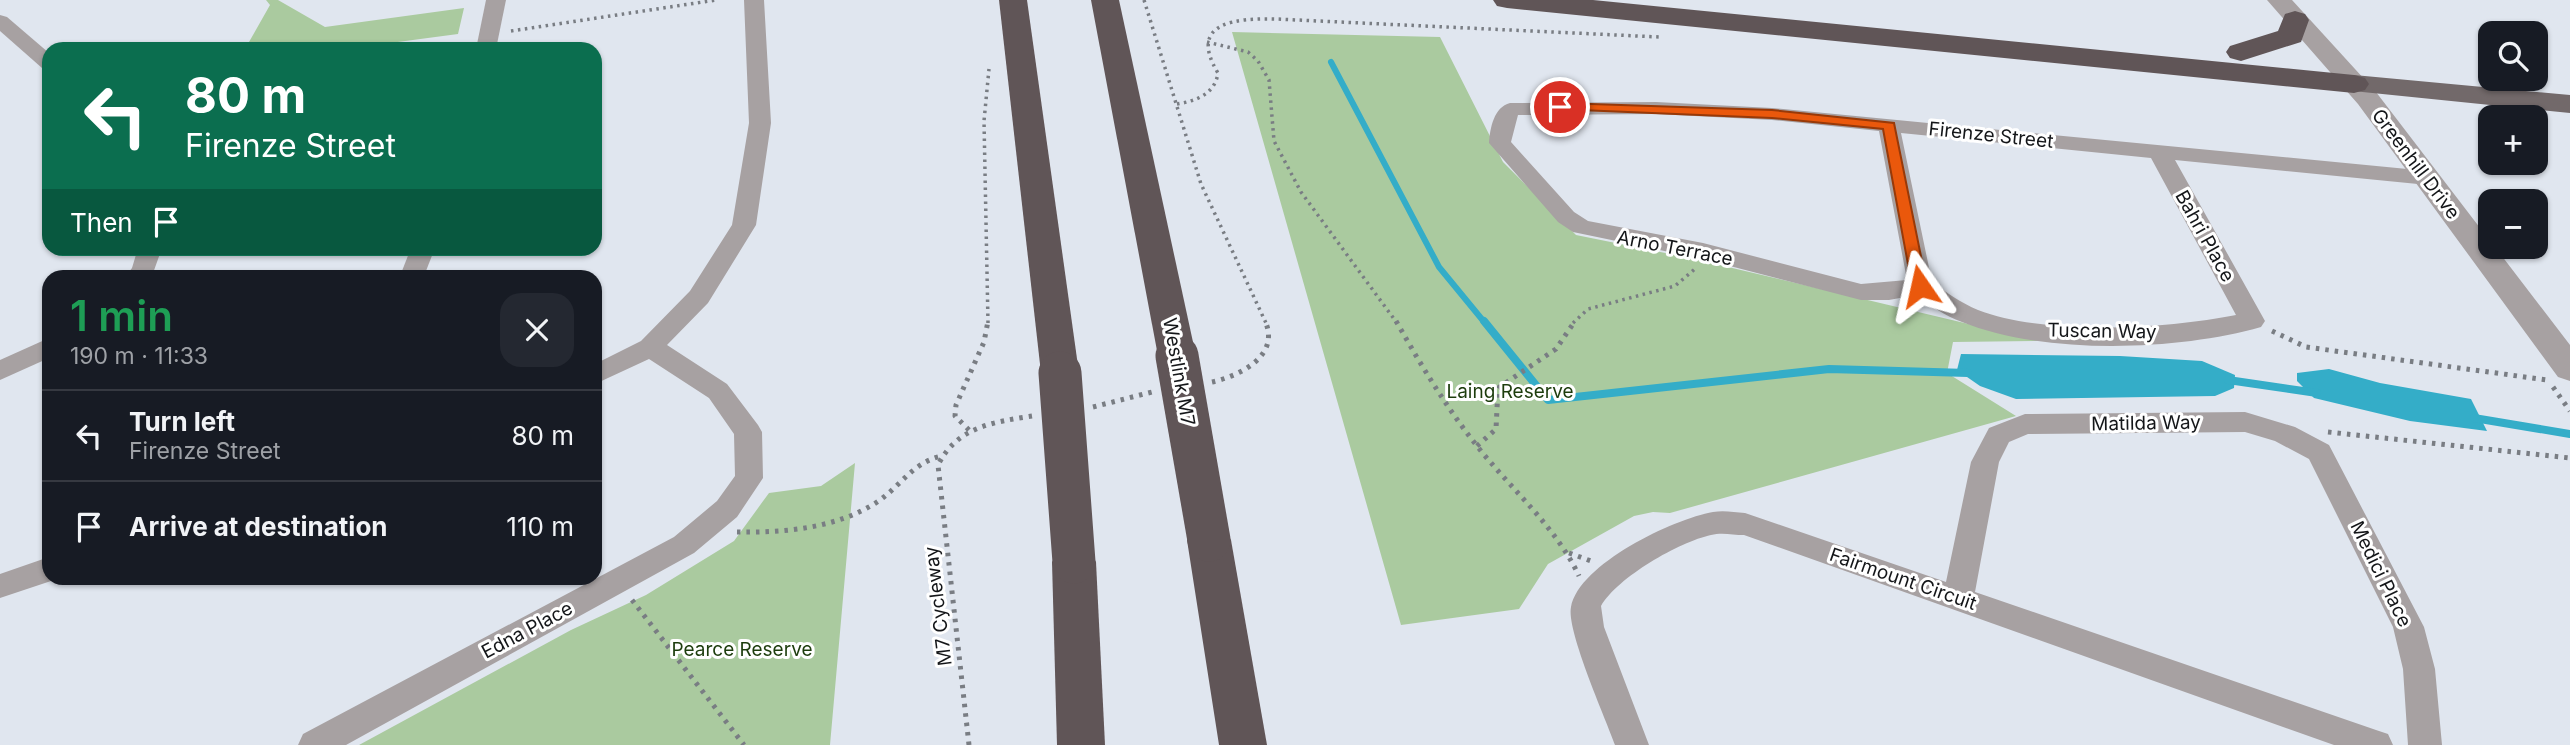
<!DOCTYPE html>
<meta charset="utf-8">
<style>
:root{--surface:#171b24;--page:#242831;--text:#f1f3f6;--muted:#9ea1a6;--line:#363941}
body{margin:0;font-family:Inter,sans-serif;background:var(--page);color:var(--text);height:100vh;display:flex;flex-direction:column;font-size:26px;white-space:nowrap}
*{box-sizing:border-box;margin:0}
p{font-size:23px;color:var(--muted)}
.icon{flex:none;width:38px;height:38px;fill:none;stroke:currentColor;stroke-width:2;stroke-linecap:round;stroke-linejoin:round}
.map{position:relative;flex:1;overflow:hidden}
.drawer{position:absolute;left:42px;top:270px;width:560px;height:315px;display:flex;flex-direction:column;background:var(--surface);border-radius:21px;box-shadow:0 2px 5px #0004}
.drawer>*{flex:none}
.banner{position:absolute;left:42px;top:42px;width:560px;height:214px;border-radius:21px;box-shadow:0 2px 5px #0004;background:#0b6e4f;color:#fff;overflow:hidden}
.tools{position:absolute;left:2478px;top:21px;display:grid;gap:14px}
.tools a{display:grid;place-items:center;width:70px;height:70px;border-radius:14px;background:var(--surface);box-shadow:0 2px 5px #0004;font-size:35px}
.pin{position:absolute;display:grid;place-items:center;width:60px;height:60px;color:#fff;margin:-30px;border:4px solid #fff;border-radius:50%;box-shadow:0 2px 7px #0007}
.me{position:absolute;width:77px;margin:-38px;rotate:349deg;stroke-linejoin:round;filter:drop-shadow(0 0 5px #0008)}
.turn{display:flex;align-items:center;gap:24px;height:147px;padding:0 28px;font-size:32px}
.turn .icon{width:91px;height:91px;stroke-width:2.5}
.turn b{display:block;font-size:49px;line-height:60px}
.then{display:flex;align-items:center;height:66px;padding:0 28px;background:#0003;gap:14px;font-size:26px}
.round{display:grid;place-items:center;flex:none;width:74px;height:74px;border-radius:21px;background:var(--page)}
.head{display:flex;align-items:center;justify-content:space-between;height:119px;padding:0 28px}
h1{font-size:42px;font-weight:600;line-height:52px;color:#1e9e55}
ul{padding:0;list-style:none}
li{display:flex;align-items:center;gap:21px;height:91px;padding:0 28px;border-top:2px solid var(--line)}
li div{flex:1}
li b{display:block;font-size:26px}
li em{font-style:normal}
.map>svg:first-child{display:block}
.green{fill:#aaca9f}
.water{fill:#34adc8}
.lines{fill:none;stroke-linecap:round;stroke-linejoin:round}
.stream-far1{stroke:#34adc8;stroke-width:6}
.stream{stroke:#34adc8;stroke-width:8}
.path-far1{stroke:#797d83;stroke-width:3.5;stroke-dasharray:2.5 4.5;stroke-linecap:butt}
.path{stroke:#797d83;stroke-width:5;stroke-dasharray:3.5 6;stroke-linecap:butt}
.minor{fill:#a7a1a2;fill-rule:evenodd}
.tertiary{fill:#a7a1a2;fill-rule:evenodd}
.primary{fill:#72696a;fill-rule:evenodd}
.motorway{fill:#605557;fill-rule:evenodd}
.motorway-bridge{stroke:#605557;stroke-width:43}
.route{fill:#ea580c;stroke:#983908;stroke-width:2}
.labels{text-anchor:middle;dominant-baseline:central;stroke-width:6;stroke-linejoin:round;paint-order:stroke}
.street-label{font-size:19px;fill:#141619;stroke:#fff}
.park-label{font-size:19px;fill:#1d3d0d;stroke:#fff}
</style>
<div class="map">
<svg width="2570" height="745" viewBox="0 0 2570 745">
<rect width="100%" height="100%" fill="#e0e6ef"/>
<g class="green">
<polygon points="266,0 278,0 325,27 464,8 458,34 345,49 245,49 270,5"/>
<polygon points="1232,32 1440,37 1503,162 1576,235 1690,258 2040,341 1953,342 1947,373 2016,416 1670,513 1653,512 1634,516 1548,564 1519,609 1401,625"/>
<polygon points="855,463 830,745 359,745 571,630 646,595 734,541 769,493 821,486"/>
</g>
<g class="water">
<polygon points="1961,354 2120,356 2202,361 2235,375 2234,388 2215,396 2016,399 1980,386 1957,370"/>
<polygon points="2329,369 2380,383 2471,399 2487,431 2410,421 2314,398 2297,381 2297,373"/>
</g>
<g class="lines">
<polyline class="stream-far1" points="1331,62 1439,267 1485,323"/>
<g class="stream">
<polyline points="1484,321 1548,400 1829,369 1968,373"/>
<polyline points="2228,380 2317,393"/>
<polyline points="2474,418 2570,434"/>
</g>
<g class="path-far1">
<polyline points="1144,0 1201,184 1266,323"/>
<polyline points="511,31 716,0"/>
<polyline points="1207,42 1248,52 1258,61 1269,80 1274,141 1301,192 1397,323"/>
<path d="M 1177,104 C 1196,101 1215,94 1218,73 C 1187,22 1236,18 1276,19 L 1659,37"/>
<polyline points="988,323 984,121 989,69"/>
<polyline points="1573,323 1588,309 1675,286 1696,268"/>
</g>
<g class="path">
<path d="M 1396,321 C 1421,365 1446,407 1477,446 C 1511,489 1556,527 1579,576"/>
<polyline points="2272,331 2306,347 2547,380"/>
<path d="M 1212,382 C 1239,376 1281,356 1265,321"/>
<polyline points="2553,387 2570,411"/>
<polyline points="1093,407 1152,392"/>
<polyline points="969,430 955,416 956,405 984,342 988,321"/>
<polyline points="2328,432 2570,458"/>
<polyline points="1477,446 1496,429 1498,388 1556,349 1575,321"/>
<path d="M 737,532 C 784,533 840,528 880,500 C 902,484 913,463 941,456"/>
<polyline points="1569,553 1591,561"/>
<polyline points="632,600 744,745"/>
<path d="M 969,745 L 938,465 C 957,427 993,422 1032,416"/>
</g>
<g class="minor">
<polygon points="486,0 506,0 496,49 476,49"/>
<polygon points="744,0 764,0 771,123 756,225 708,303 667,345 727,384 758,425 762,432 763,478 737,517 694,553 346,745 298,745 303,734 674,537 717,501 735,476 734,434 709,398 649,359 595,384 595,364 641,341 690,291 732,225 749,123"/>
<polygon points="0,15 7,17 49,53 49,70 42,68 0,31"/>
<path d="M 1656,102 L 1772,108 L 2428,171 L 2439,178 L 2428,185 L 2175,160 L 2265,321 L 2261,327 C 2177,351 2044,355 1962,322 C 1945,316 1930,305 1916,295 L 1889,300 L 1861,300 L 1703,259 L 1573,232 L 1558,222 L 1489,143 C 1490,128 1494,107 1510,103 ZM 1656,114 L 1772,120 L 1879,131 L 1907,280 L 1861,284 L 1703,243 L 1588,221 L 1574,212 L 1511,142 L 1518,115 ZM 1901,133 L 2151,158 L 2236,315 C 2166,329 2045,336 1978,310 C 1961,303 1946,292 1932,282 Z"/>
<polygon points="138,248 162,248 152,276 126,276 132,268"/>
<polygon points="411,248 435,248 424,276 400,276"/>
<polygon points="49,338 49,358 0,380 0,360"/>
<path d="M 2245,412 L 2295,427 L 2329,445 L 2424,627 L 2435,669 L 2442,745 L 2408,745 L 2403,669 L 2393,627 L 2309,459 L 2275,441 L 2245,432 L 2028,434 L 2009,442 L 1999,462 L 1975,592 L 2376,730 L 2388,734 L 2393,745 L 2334,745 L 1744,535 C 1733,535 1722,532 1711,535 C 1679,542 1618,577 1601,606 L 1604,627 L 1649,745 L 1615,745 C 1606,719 1566,630 1571,607 C 1579,564 1673,519 1713,512 C 1723,510 1734,512 1745,513 L 1946,582 L 1971,462 L 1989,428 L 2025,414 Z"/>
<polygon points="49,557 49,578 60,578 0,598 0,574"/>
</g>
<polygon class="tertiary" points="2267,0 2292,0 2376,92 2490,241 2490,247 2495,247 2570,345 2570,381 2558,377 2358,104"/>
<polygon class="primary" points="2354,75 2570,95 2570,113 2343,90 2339,84 2343,78"/>
<g class="motorway">
<polygon points="999,0 1027,0 1079,373 1074,383 1060,387 1046,383 1041,373"/>
<polygon points="1091,0 1119,0 1196,356 1190,365 1177,369 1164,365 1158,356"/>
<polygon points="1493,0 1593,0 2354,75 2365,78 2369,84 2365,90 2354,93 1507,8 1497,6"/>
<polygon points="2295,11 2305,14 2309,20 2301,42 2241,61 2230,58 2226,52 2230,46 2278,31 2285,14"/>
<polygon points="1209,523 1224,528 1231,540 1267,745 1219,745 1187,540 1194,528"/>
<polygon points="1074,544 1089,550 1096,562 1105,745 1057,745 1052,562 1059,550"/>
</g>
<g class="motorway-bridge">
<polyline points="1177,356 1209,540"/>
<polyline points="1060,373 1074,562"/>
</g>
</g>
<polygon class="route" points="1560,103 1772,110 1894,123 1927,286 1920,291 1912,286 1883,129 1772,118 1556,109 1554,107"/>
<g class="labels">
<g class="street-label">
<text transform="translate(1991 135) rotate(6)">Firenze Street</text>
<text transform="translate(2416 164) rotate(53)">Greenhill Drive</text>
<text transform="translate(2205 236) rotate(61)">Bahri Place</text>
<text transform="translate(1675 248) rotate(11)">Arno Terrace</text>
<text transform="translate(2102 331) rotate(1)">Tuscan Way</text>
<text transform="translate(1179 372) rotate(80)">Westlink M7</text>
<text transform="translate(2146 423) rotate(-1)">Matilda Way</text>
<text transform="translate(2381 574) rotate(64)">Medici Place</text>
<text transform="translate(1903 579) rotate(19)">Fairmount Circuit</text>
<text transform="translate(938 606) rotate(-97)">M7 Cycleway</text>
<text transform="translate(527 630) rotate(-28)">Edna Place</text>
</g>
<g class="park-label">
<text x="1510" y="391">Laing Reserve</text>
<text x="742" y="649">Pearce Reserve</text>
</g>
</g>
</svg>
<div class="tools">
<a><svg class="icon" aria-label="search" viewBox="0 0 24 24"><circle cx="10" cy="10" r="6"/><path d="M15 15l6 6"/></svg></a>
<a>+</a>
<a>−</a>
</div>
<div class="pin" style="left:1560px;top:107px;background:#d93025"><svg class="icon" aria-label="arrive" viewBox="0 0 24 24"><path d="M6 21V4h12l-3 4 3 4H6"/></svg></div>
<svg class="me" style="left:1920px;top:286px" viewBox="-20 -20 40 40"><path d="M0-17L14 15 0 8-14 15z" fill="#ea580c" stroke="#fff" stroke-width="4"/></svg>
<div class="banner">
<div class="turn"><svg class="icon" aria-label="left" viewBox="0 0 24 24"><path d="M17 20v-9H6M10 6l-5 5 5 5"/></svg><div><b>80 m</b>Firenze Street</div></div>
<div class="then">Then<svg class="icon" aria-label="arrive" viewBox="0 0 24 24"><path d="M6 21V4h12l-3 4 3 4H6"/></svg></div>
</div>
<section class="drawer">
<div class="head"><div><h1>1 min</h1><p>190 m · 11:33</p></div><a class="round"><svg class="icon" aria-label="close" viewBox="0 0 24 24"><path d="M6 6l12 12M18 6L6 18"/></svg></a></div>
<ul>
<li><svg class="icon" aria-label="left" viewBox="0 0 24 24"><path d="M17 20v-9H6M10 6l-5 5 5 5"/></svg><div><b>Turn left</b><p>Firenze Street</p></div><em>80 m</em></li>
<li><svg class="icon" aria-label="arrive" viewBox="0 0 24 24"><path d="M6 21V4h12l-3 4 3 4H6"/></svg><div><b>Arrive at destination</b></div><em>110 m</em></li>
</ul>
</section>
</div>
